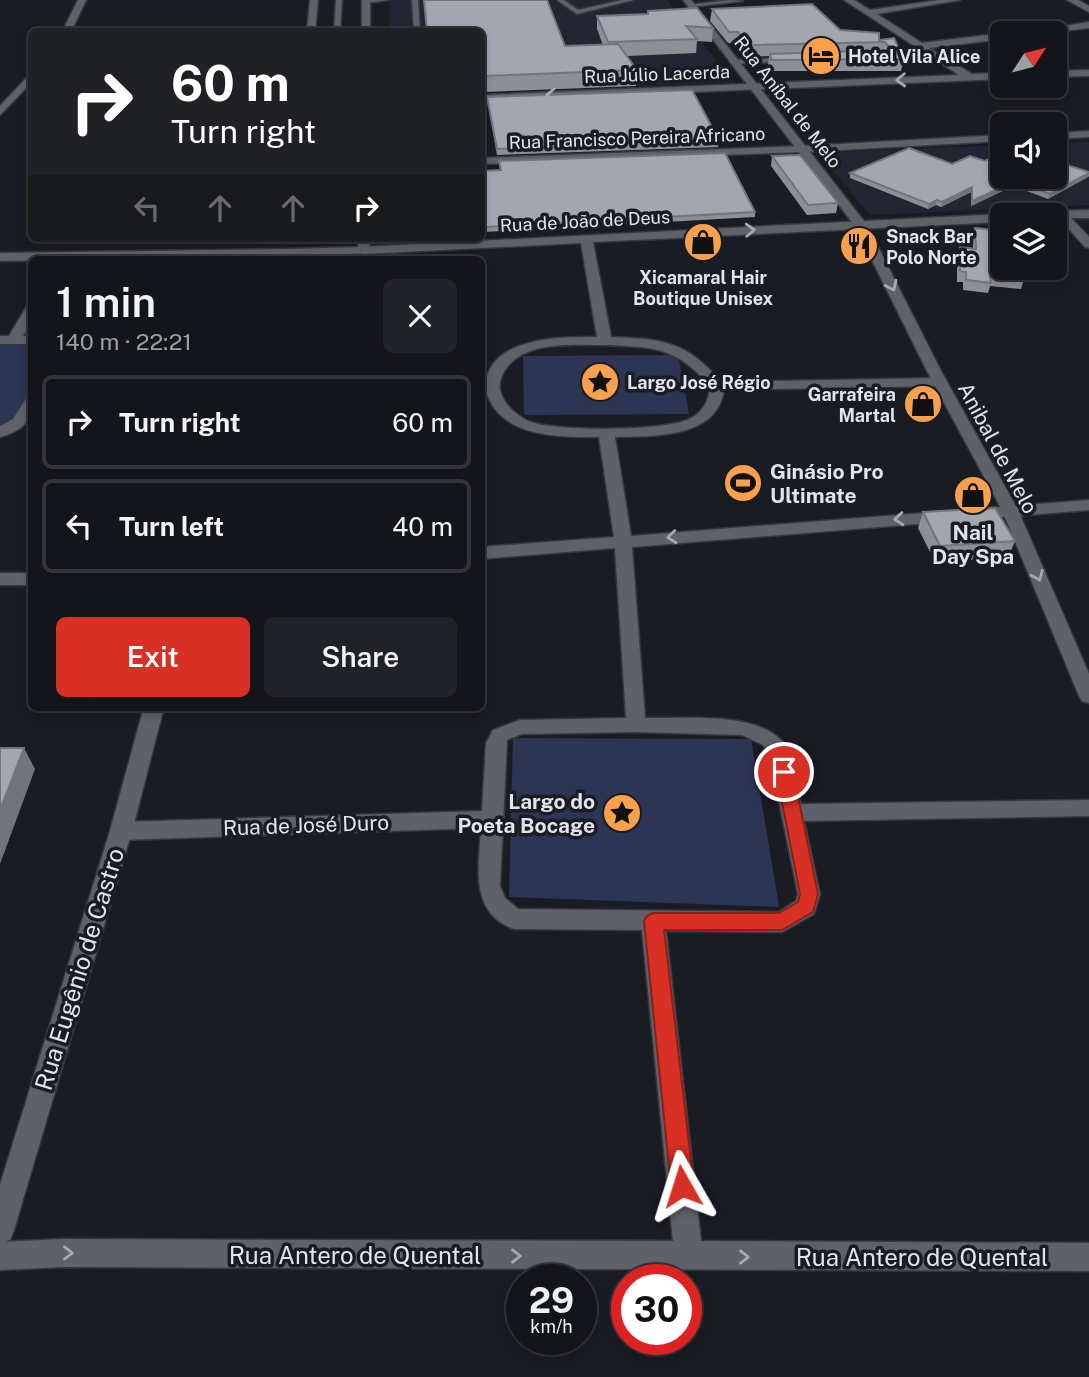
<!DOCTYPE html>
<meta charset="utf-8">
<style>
:root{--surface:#14151a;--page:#212227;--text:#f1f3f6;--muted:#9d9fa2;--line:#333439;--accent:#d93025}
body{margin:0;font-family:"Public Sans",sans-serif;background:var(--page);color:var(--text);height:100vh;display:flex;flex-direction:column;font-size:26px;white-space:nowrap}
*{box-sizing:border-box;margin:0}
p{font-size:23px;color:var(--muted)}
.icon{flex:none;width:38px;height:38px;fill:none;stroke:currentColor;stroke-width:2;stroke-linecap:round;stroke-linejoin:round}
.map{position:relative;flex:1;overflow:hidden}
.sheet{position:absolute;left:28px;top:256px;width:457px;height:455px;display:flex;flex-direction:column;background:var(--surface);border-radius:10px;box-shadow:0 4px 10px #0003,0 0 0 2px var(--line)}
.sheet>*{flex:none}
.top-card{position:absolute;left:28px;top:28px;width:457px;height:214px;border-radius:10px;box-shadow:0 4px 10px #0003,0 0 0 2px var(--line);background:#202124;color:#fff;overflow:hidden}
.needle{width:46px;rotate:54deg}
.fabs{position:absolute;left:990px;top:21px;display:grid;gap:14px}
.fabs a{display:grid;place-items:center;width:77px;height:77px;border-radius:10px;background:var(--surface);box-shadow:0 4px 10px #0003,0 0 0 2px var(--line);font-size:35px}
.speed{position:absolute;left:506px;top:1264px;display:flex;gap:14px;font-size:35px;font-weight:700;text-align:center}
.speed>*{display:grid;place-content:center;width:91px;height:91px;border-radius:50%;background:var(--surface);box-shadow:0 4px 10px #0003,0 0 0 2px var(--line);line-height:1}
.speed small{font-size:18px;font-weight:400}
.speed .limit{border:10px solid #d22;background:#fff;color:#111}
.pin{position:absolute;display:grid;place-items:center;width:60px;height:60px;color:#fff;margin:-30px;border:4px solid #fff;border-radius:50%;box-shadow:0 2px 7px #0007}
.me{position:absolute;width:77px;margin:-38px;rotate:354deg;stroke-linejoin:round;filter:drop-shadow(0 0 5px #0008)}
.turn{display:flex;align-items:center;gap:24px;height:147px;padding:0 28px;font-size:32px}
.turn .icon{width:91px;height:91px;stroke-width:2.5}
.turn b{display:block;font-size:49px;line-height:60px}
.lanes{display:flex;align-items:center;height:66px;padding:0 28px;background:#0003;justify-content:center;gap:35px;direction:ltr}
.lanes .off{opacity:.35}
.round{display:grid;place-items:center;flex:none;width:74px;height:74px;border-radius:10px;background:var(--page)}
.head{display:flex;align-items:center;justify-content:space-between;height:119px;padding:0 28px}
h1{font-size:42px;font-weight:600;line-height:52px}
.primary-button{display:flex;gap:14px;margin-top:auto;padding:14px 28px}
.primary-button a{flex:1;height:80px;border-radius:10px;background:var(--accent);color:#fff;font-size:28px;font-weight:600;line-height:80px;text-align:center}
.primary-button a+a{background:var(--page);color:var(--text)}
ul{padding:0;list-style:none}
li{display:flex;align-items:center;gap:21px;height:94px;margin:0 14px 10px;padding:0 14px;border:4px solid var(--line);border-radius:10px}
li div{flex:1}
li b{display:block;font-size:26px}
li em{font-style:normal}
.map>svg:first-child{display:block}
.built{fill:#232632}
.green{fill:#2c3553}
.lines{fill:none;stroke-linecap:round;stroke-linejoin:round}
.service-casing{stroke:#36383d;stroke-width:3}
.minor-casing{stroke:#36383d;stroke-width:3}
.tertiary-casing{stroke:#36383d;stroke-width:3}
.service{fill:#5e6169;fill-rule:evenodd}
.minor{fill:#5e6169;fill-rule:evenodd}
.tertiary{fill:#5e6169;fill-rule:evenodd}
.wall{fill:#8c8f96}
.shaded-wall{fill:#72747a}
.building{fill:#a3a6af;stroke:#72747a;stroke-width:2}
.oneway{stroke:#a7a9af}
.route{fill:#d93025;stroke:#8d1f18;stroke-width:2}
.labels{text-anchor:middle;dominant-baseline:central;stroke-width:7;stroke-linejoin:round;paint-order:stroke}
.far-poi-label{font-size:18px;font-weight:bold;fill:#e2e4e9;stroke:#1a1c23;text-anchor:start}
.far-street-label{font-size:18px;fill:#e2e4e9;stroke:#1a1c23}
.street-label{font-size:21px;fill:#e2e4e9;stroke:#1a1c23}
.poi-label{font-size:21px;font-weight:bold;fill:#e2e4e9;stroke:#1a1c23;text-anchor:start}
.near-street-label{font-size:24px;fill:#e2e4e9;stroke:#1a1c23}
</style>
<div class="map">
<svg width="1089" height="1377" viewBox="0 0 1089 1377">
<rect width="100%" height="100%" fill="#1a1c23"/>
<g class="built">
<polygon points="389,0 667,0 734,82 481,92 481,32 390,31"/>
<polygon points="1089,142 1089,205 870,215 818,153 1003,145 1003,177 1055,177 1055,143"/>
</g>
<g class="green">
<polygon points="0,343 31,343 31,389 9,428 0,428"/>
<polygon points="678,355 689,414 524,415 523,356"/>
<polygon points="513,738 751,739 779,907 509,897"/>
</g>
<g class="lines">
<defs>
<g id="service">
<polygon points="336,0 342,0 340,32 334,32"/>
<polygon points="364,0 389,0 366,3"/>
<polygon points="412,0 418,0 420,32 414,32"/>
<polygon points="557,0 564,0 578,10 622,0 633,0 577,14"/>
<polygon points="730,0 743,1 691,7 688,5"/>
<polygon points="788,58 790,61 733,64 730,62 733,60"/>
</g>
<g id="minor">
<polygon points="78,0 86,0 71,32 62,32"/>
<polygon points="844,0 854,0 870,10 939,0 960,0 877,14 922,43 1003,33 1003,39 929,48 972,74 1003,73 1003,79 481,101 481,95 959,75"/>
<polygon points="1067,0 1078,0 1089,6 1089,12"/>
<polygon points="1089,22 1089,28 1045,33 1022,33"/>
<polygon points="1089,70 1089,76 1055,77 1055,71"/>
<polygon points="32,72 32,82 0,115 0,106"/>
<polygon points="1089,131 1089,137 1055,139 1055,133"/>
<polygon points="1003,135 1003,141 803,152 481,164 481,158 803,146"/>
<polygon points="1089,210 1089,218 1071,218 1089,237 1089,248 1085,247 1059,218 1055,218 1055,215 1050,215 1056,211"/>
<path d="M 1003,214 L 1006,215 L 1003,215 L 1003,222 L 593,242 L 611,337 C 662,339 687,341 721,382 L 939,378 L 946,382 L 939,386 L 724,390 C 717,439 652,436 615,437 L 631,536 L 1089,500 L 1089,510 L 632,547 L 645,718 C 684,719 762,710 786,746 C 796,760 797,787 801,804 L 1089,800 L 1089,816 L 804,821 L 820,894 L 814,914 L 782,932 L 666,931 L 701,1241 L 1089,1243 L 1089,1271 L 63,1267 L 0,1270 L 0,1242 L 63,1239 L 673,1241 L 642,930 L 514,929 C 469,913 479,866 481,828 L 121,840 L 113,837 L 110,831 L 113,825 L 121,822 L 482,811 L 486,743 L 493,730 L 520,720 L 626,718 L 615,548 L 481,559 L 481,547 L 614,537 L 599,437 C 558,437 498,438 485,388 C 488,336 560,337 597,337 L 581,243 L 364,254 L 360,253 L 360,247 ZM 605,345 C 654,347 677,347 710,386 C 709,402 702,414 687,420 C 660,431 555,432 528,421 C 516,415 503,404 500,390 C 499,383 501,376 505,370 C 525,340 573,345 605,345 ZM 636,732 L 742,735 L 763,745 L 769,753 L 798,894 L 796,901 L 779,912 L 518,909 L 505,898 L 500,886 L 507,740 L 522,734 Z"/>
<polygon points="289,249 293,250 293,256 0,261 0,253"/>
<polygon points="32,305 32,321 23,336 32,336 32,344 0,344 0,336 9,336 27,306"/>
<path d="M 32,396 C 32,420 25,430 0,437 L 0,426 L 13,419 L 27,397 Z"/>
<rect x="0" y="573" width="32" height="12"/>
</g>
<g id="tertiary">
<polygon points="310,0 318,0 315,32 307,32"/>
<rect x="362" y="0" width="8" height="32"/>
<polygon points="683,0 691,0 867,225 941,371 1018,510 1089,674 1089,703 1082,701 1079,696 1002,510 927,371 855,226"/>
<polygon points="358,238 370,238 368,253 289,257 283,253 289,249 358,247"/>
<polygon points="144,707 164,707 132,831 14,1230 10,1240 0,1244 0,1185 110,831"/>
</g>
</defs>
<use href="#service" class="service-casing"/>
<use href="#minor" class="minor-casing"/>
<use href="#tertiary" class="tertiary-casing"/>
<use href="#service" class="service"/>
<use href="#minor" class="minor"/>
<use href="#tertiary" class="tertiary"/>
</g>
<g class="wall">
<polygon points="712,9 840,30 879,40 894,38 904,59 901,71 770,71 768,65 769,56 747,57 736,44 728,43 710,21"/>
<polygon points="597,16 713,28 712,42 697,41 696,53 627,56 637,70 636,86 485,92 483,77 481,77 481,32 565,46 603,45 597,29"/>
<polygon points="487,97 719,140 718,147 497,155"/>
<polygon points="772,156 838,203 836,213 807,215 771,166"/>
<polygon points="499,161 755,212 755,217 485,232 481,205 481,171 500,171"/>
<polygon points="985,161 1089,172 1089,176 1088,177 1048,199 1013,186 971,206 971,192 941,207 936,205 928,209 850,178 850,173"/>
<polygon points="975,228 1003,268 1024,279 1021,289 990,286 988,293 963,290 963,282 957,282 957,258 960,247 973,249 973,238"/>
<polygon points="923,512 1015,541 1008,558 935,562 918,528"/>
</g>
<g class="shaded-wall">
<polygon points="1089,173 1088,177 1048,199 1050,194"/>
<polygon points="1015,181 1013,186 971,206 972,201"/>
<polygon points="972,187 971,192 941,207 942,202"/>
<polygon points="937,200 936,205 928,209 929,204"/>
<polygon points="24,748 35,769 0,864 0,810"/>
</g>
<g class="building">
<polygon points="424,0 547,0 565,46 618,44 637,70 485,76 481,61 481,32 427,32"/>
<polygon points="812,4 840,30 879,33 879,40 894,38 904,59 771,60 770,54 887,50 890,48 885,42 749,45 738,32 729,32 712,9"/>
<polygon points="697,8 713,28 686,26 697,39 608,42 597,16 648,14 648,11"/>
<polygon points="692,90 719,140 497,149 487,97"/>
<polygon points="909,148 952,164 970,156 985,161 1003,152 1003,177 1055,177 1055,161 1089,172 1089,173 1050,194 1015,181 972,201 972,187 942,202 937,200 929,204 850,173"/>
<polygon points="725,153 755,212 485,227 481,202 481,171 501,170 499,161"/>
<polygon points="800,155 838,203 808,205 772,156"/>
<polygon points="975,228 1003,231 1003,268 1023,268 1024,279 990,275 991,283 966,280 966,272 960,271 960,247 976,249"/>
<polygon points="995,508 1015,541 940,546 923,512"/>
<polygon points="0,748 24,748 0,810"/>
</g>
<defs><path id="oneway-chevron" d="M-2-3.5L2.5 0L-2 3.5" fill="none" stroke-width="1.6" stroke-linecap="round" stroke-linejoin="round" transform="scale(1.75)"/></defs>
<g class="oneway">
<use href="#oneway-chevron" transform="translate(901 80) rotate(178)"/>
<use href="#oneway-chevron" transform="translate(551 95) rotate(178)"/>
<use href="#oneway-chevron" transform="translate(750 230) rotate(-3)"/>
<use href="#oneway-chevron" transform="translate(892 286) rotate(64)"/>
<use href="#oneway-chevron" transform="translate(899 519) rotate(175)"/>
<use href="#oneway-chevron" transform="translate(672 537) rotate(175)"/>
<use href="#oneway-chevron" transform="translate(1038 576) rotate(67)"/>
<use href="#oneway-chevron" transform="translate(68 1253)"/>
<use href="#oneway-chevron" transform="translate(516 1256)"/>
<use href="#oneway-chevron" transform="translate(744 1257)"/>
</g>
<polygon class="route" points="784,765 790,767 793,772 818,894 813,912 782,930 664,930 694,1186 690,1194 682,1198 674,1194 671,1186 644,921 647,916 653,913 779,913 798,902 800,894 776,772 778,767"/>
<defs>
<symbol id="hotel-disc" viewBox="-11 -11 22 22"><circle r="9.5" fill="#f9a04c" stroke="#1a1c23"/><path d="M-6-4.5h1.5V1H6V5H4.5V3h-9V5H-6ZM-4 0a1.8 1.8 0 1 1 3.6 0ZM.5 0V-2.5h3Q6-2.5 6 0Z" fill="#111"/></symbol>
<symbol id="shop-disc" viewBox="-11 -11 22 22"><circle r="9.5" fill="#f9a04c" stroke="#1a1c23"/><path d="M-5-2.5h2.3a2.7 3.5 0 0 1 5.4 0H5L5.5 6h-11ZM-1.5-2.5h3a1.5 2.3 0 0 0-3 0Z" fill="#111"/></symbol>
<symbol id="restaurant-disc" viewBox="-11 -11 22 22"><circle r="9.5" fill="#f9a04c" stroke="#1a1c23"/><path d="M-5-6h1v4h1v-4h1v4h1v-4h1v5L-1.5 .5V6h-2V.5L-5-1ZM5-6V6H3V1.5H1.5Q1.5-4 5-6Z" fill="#111"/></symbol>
<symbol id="sight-disc" viewBox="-11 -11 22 22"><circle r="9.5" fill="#f9a04c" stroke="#1a1c23"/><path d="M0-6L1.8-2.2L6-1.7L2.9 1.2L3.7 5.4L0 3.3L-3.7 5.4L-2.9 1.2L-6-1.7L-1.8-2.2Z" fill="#111"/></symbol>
<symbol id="stadium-disc" viewBox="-11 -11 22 22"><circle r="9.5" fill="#f9a04c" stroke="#1a1c23"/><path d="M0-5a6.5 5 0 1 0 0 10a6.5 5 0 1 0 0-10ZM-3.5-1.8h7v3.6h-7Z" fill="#111"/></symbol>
</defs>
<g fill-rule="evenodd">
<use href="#hotel-disc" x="799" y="34" width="44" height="44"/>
<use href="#shop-disc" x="681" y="220" width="44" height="44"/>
<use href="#restaurant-disc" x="837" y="224" width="44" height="44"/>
<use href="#sight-disc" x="578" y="360" width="44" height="44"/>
<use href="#shop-disc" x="901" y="382" width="44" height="44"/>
<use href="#stadium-disc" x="721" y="461" width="44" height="44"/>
<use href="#shop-disc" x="951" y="473" width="44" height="44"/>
<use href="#sight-disc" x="600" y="791" width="44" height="44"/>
</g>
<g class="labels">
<g class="far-poi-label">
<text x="848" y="56">Hotel Vila Alice</text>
<text x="886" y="236">Snack Bar<tspan x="886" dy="21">Polo Norte</tspan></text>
<text x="703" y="277" text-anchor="middle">Xicamaral Hair<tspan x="703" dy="21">Boutique Unisex</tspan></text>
<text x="627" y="382">Largo José Régio</text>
<text x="896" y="394" text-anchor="end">Garrafeira<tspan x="896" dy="21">Martal</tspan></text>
</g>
<g class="far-street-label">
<text transform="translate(657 74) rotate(-2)">Rua Júlio Lacerda</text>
<text transform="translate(788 102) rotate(52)">Rua Aníbal de Melo</text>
<text transform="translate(637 138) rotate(-2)">Rua Francisco Pereira Africano</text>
<text transform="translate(585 221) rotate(-3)">Rua de João de Deus</text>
</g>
<g class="street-label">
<text transform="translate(998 448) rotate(62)">Anibal de Melo</text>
<text transform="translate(306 825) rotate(-2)">Rua de José Duro</text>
</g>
<g class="poi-label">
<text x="770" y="471">Ginásio Pro<tspan x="770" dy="24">Ultimate</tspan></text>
<text x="973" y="532" text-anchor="middle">Nail<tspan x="973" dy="24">Day Spa</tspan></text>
<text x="595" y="801" text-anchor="end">Largo do<tspan x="595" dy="24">Poeta Bocage</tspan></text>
</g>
<g class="near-street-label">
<text transform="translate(79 969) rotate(-73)">Rua Eugênio de Castro</text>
<text x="355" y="1255">Rua Antero de Quental</text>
<text x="922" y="1257">Rua Antero de Quental</text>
</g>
</g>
</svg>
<div class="fabs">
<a><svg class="needle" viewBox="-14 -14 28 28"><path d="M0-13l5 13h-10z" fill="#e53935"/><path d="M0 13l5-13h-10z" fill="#9d9fa2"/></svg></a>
<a><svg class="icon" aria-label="sound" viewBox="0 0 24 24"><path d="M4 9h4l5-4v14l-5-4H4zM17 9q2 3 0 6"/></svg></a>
<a><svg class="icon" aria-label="layers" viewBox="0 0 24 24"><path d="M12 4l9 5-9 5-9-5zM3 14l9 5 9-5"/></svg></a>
</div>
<div class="speed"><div>29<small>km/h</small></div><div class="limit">30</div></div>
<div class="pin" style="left:784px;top:772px;background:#d93025"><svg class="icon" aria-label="arrive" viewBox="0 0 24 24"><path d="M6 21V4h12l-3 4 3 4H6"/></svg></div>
<svg class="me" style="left:682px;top:1186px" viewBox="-20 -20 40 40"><path d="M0-17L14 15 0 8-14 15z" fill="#d93025" stroke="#fff" stroke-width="4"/></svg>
<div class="top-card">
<div class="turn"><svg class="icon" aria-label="right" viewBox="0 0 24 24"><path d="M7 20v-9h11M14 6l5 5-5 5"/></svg><div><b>60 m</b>Turn right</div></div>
<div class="lanes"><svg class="icon off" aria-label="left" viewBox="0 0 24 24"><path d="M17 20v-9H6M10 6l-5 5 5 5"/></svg><svg class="icon off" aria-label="ahead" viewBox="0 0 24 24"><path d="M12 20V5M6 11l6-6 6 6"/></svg><svg class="icon off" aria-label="ahead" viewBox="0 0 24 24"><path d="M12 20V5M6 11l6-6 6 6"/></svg><svg class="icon" aria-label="right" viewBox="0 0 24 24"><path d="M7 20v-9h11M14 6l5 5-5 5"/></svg></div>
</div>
<section class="sheet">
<div class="head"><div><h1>1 min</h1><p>140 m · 22:21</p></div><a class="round"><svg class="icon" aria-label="close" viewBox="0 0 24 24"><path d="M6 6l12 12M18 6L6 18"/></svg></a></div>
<ul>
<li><svg class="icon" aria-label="right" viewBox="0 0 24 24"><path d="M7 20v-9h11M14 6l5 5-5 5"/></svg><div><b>Turn right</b></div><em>60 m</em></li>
<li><svg class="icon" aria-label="left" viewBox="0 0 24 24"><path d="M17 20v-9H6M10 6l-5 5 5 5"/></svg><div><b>Turn left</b></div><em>40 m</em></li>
</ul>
<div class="primary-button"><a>Exit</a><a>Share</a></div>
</section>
</div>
